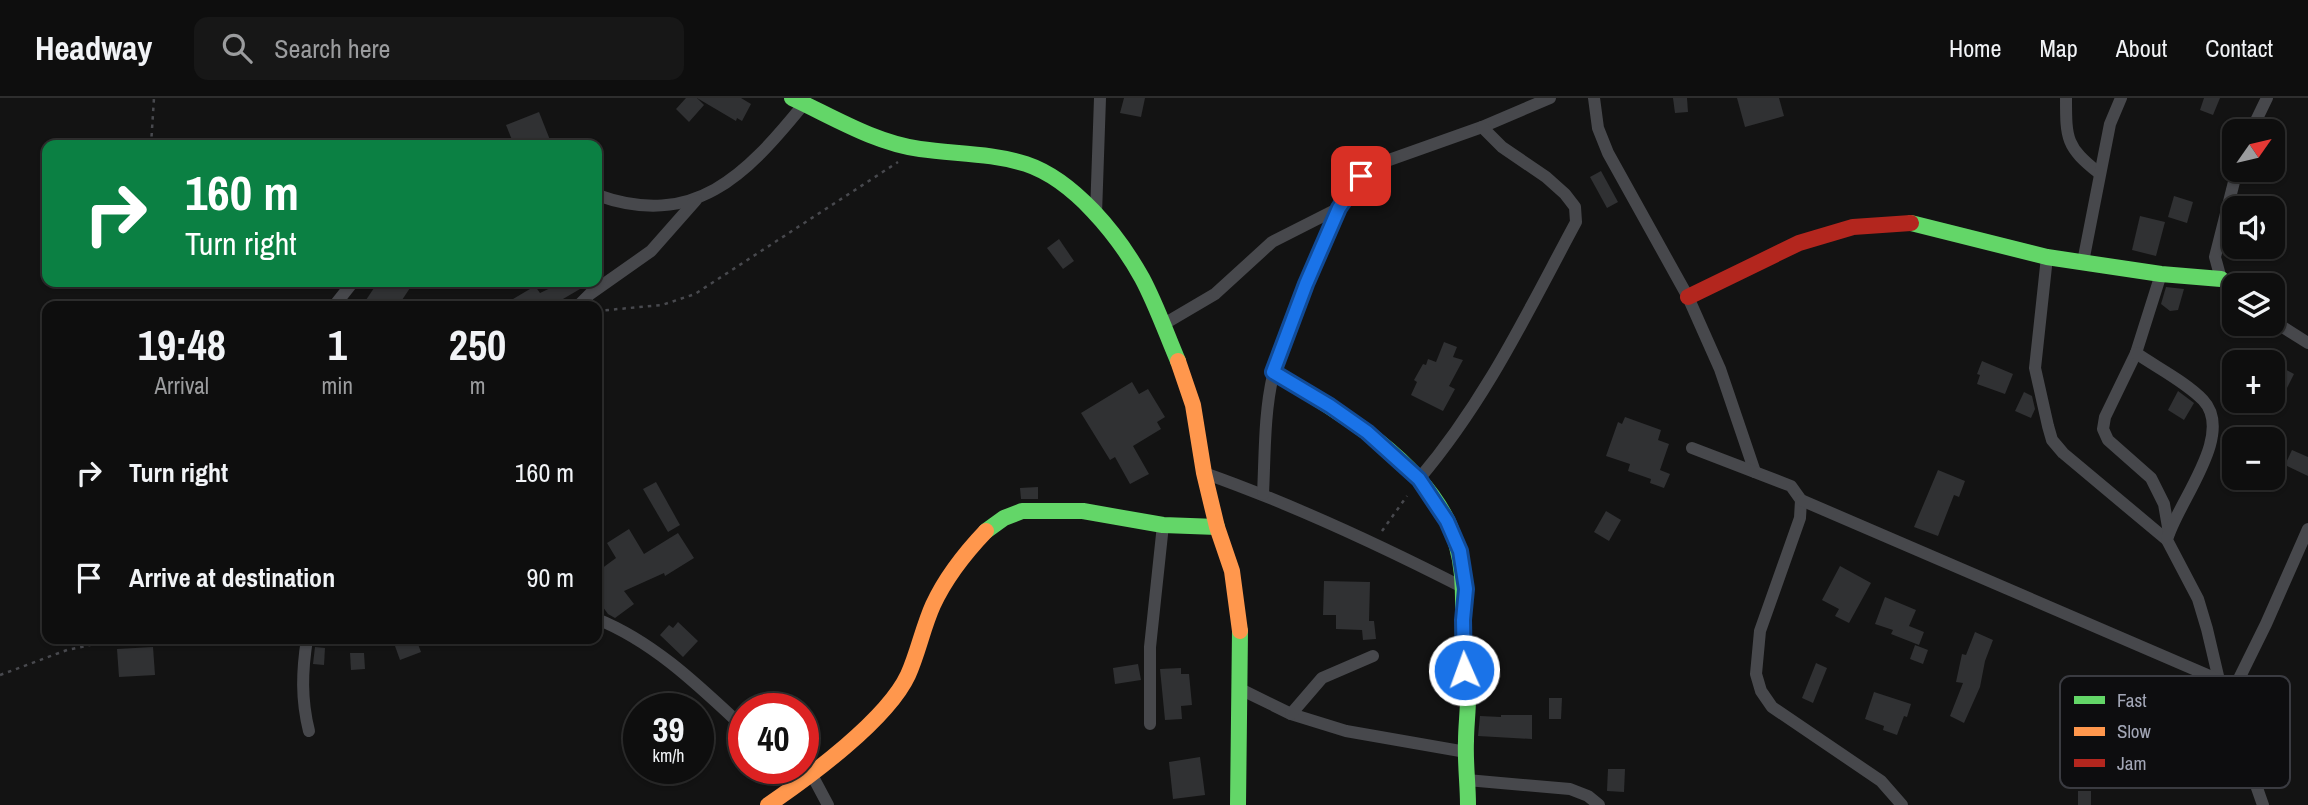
<!DOCTYPE html>
<meta charset="utf-8">
<style>
:root{--surface:#0e0e0e;--page:#171717;--text:#f1f3f6;--muted:#9b9c9e;--line:#2e2e2e}
body{margin:0;font-family:"Archivo Narrow",sans-serif;background:var(--page);color:var(--text);height:100vh;display:flex;flex-direction:column;font-size:26px;white-space:nowrap}
*{box-sizing:border-box;margin:0}
p{font-size:23px;color:var(--muted)}
.icon{flex:none;width:38px;height:38px;fill:none;stroke:currentColor;stroke-width:2;stroke-linecap:round;stroke-linejoin:round}
.map{position:relative;flex:1;overflow:hidden}
.details{position:absolute;left:42px;top:203px;width:560px;height:343px;display:flex;flex-direction:column;background:var(--surface);border-radius:14px;box-shadow:0 2px 5px #0004,0 0 0 2px var(--line)}
.details>*{flex:none}
.banner{position:absolute;left:42px;top:42px;width:560px;height:147px;border-radius:14px;box-shadow:0 2px 5px #0004,0 0 0 2px var(--line);background:#0b8043;color:#fff;overflow:hidden}
.needle{width:46px;rotate:56deg}
.buttons{position:absolute;left:2222px;top:21px;display:grid;gap:14px}
.buttons a{display:grid;place-items:center;width:63px;height:63px;border-radius:14px;background:var(--surface);box-shadow:0 2px 5px #0004,0 0 0 2px var(--line);font-size:35px}
.speed{position:absolute;left:623px;top:595px;display:flex;gap:14px;font-size:35px;font-weight:700;text-align:center}
.speed>*{display:grid;place-content:center;width:91px;height:91px;border-radius:50%;background:var(--surface);box-shadow:0 2px 5px #0004,0 0 0 2px var(--line);line-height:1}
.speed small{font-size:18px;font-weight:400}
.speed .limit{border:10px solid #d22;background:#fff;color:#111}
.pin{position:absolute;display:grid;place-items:center;width:60px;height:60px;color:#fff;margin:-30px;border-radius:14px;box-shadow:0 4px 10px #0006}
.me{position:absolute;width:77px;margin:-38px;rotate:358deg;stroke-linejoin:round;filter:drop-shadow(0 0 5px #0008)}
.turn{display:flex;align-items:center;gap:24px;height:147px;padding:0 28px;font-size:32px}
.turn .icon{width:91px;height:91px;stroke-width:2.5}
.turn b{display:block;font-size:49px;line-height:60px}
.eta{display:flex;justify-content:space-evenly;align-items:center;height:119px;text-align:center}
.eta b{font-size:42px;font-weight:800;line-height:49px}
ul{padding:0;list-style:none}
li{display:flex;align-items:center;gap:21px;height:105px;padding:0 28px}
li div{flex:1}
li b{display:block;font-size:26px}
li em{font-style:normal}
header{display:flex;align-items:center;gap:42px;box-sizing:border-box;height:98px;padding:0 35px;background:var(--surface);border-bottom:2px solid var(--line)}
header strong{font-size:33px}
nav{display:flex;gap:38px;margin-inline-start:auto;font-size:24px}
.search{width:490px;height:63px;background:var(--page);display:flex;align-items:center;gap:18px;box-sizing:border-box;padding:0 24px;border-radius:14px;color:var(--muted);font-size:26px}
.map>svg:first-child{display:block}
.building{fill:#303133}
.lines{fill:none;stroke-linecap:round;stroke-linejoin:round}
.path{stroke:#48494e;stroke-width:2.5;stroke-dasharray:3.5 5;stroke-linecap:butt}
.street{stroke:#47484c;stroke-width:12}
.fast{stroke:#63d668;stroke-width:16}
.slow{stroke:#ff974d;stroke-width:16}
.jam{stroke:#b3261e;stroke-width:16}
.route-casing{stroke:#114b97;stroke-width:18}
.route{stroke:#1a73e8;stroke-width:12}
.key{fill:#0d0d0f;stroke:#3a3b41;stroke-width:2}
.key-label{font-size:19px;fill:#a2a6b6}
</style>
<header>
<strong>Headway</strong>
<div class="search"><svg class="icon" aria-label="search" viewBox="0 0 24 24"><circle cx="10" cy="10" r="6"/><path d="M15 15l6 6"/></svg>Search here</div>
<nav><a>Home</a><a>Map</a><a>About</a><a>Contact</a></nav>
</header>
<div class="map">
<svg width="2308" height="707" viewBox="0 0 2308 707">
<rect width="100%" height="100%" fill="#131313"/>
<g class="building">
<polygon points="686,0 697,0 704,7 689,24 676,11"/>
<polygon points="697,0 741,0 751,6 742,23 737,20 736,23"/>
<polygon points="1124,0 1145,0 1141,19 1120,15"/>
<polygon points="1673,0 1687,0 1688,14 1675,15"/>
<polygon points="1737,0 1779,0 1784,18 1745,29"/>
<polygon points="2204,0 2220,0 2213,17 2200,12"/>
<polygon points="539,14 552,47 514,47 506,27"/>
<polygon points="1601,73 1618,104 1607,110 1590,79"/>
<polygon points="2174,98 2193,104 2187,125 2168,119"/>
<polygon points="2140,118 2165,124 2156,158 2132,152"/>
<polygon points="1059,141 1074,163 1063,171 1047,150"/>
<polygon points="378,184 414,184 398,208 362,208"/>
<polygon points="563,184 592,184 551,208 501,208 535,188 540,195"/>
<polygon points="2166,189 2184,191 2178,212 2170,213 2161,206"/>
<polygon points="1444,244 1457,249 1453,259 1463,262 1449,288 1455,291 1443,313 1411,297 1417,284 1414,282 1423,266 1426,267 1428,261 1436,264"/>
<polygon points="1982,263 2013,276 2005,296 1977,286 1980,277 1977,276"/>
<polygon points="2273,265 2294,276 2286,292 2273,286"/>
<polygon points="1132,284 1139,296 1148,291 1165,319 1157,324 1161,331 1133,348 1149,376 1130,386 1115,359 1110,362 1081,315"/>
<polygon points="2178,293 2194,305 2184,322 2168,312"/>
<polygon points="2024,294 2032,298 2035,311 2031,320 2015,313"/>
<polygon points="1625,319 1661,332 1658,342 1669,346 1660,372 1670,376 1664,390 1650,385 1651,381 1628,373 1630,366 1606,358 1618,324 1622,326"/>
<polygon points="2292,352 2308,359 2308,378 2285,367"/>
<polygon points="1938,372 1965,383 1959,399 1954,397 1938,438 1914,429"/>
<polygon points="656,384 680,427 668,434 643,391"/>
<polygon points="1038,389 1038,401 1021,401 1020,390"/>
<polygon points="1606,413 1621,422 1609,443 1594,434"/>
<polygon points="629,431 644,456 678,435 694,460 665,478 664,475 624,493 634,506 615,520 608,516 597,501 597,474 616,460 607,445"/>
<polygon points="1840,468 1871,485 1849,525 1835,518 1839,511 1822,502"/>
<polygon points="1324,483 1370,484 1369,523 1374,523 1376,541 1363,542 1362,532 1336,531 1336,517 1323,517"/>
<polygon points="1885,499 1916,512 1909,528 1924,534 1919,547 1891,536 1893,532 1875,526"/>
<polygon points="678,524 698,543 683,559 660,537 669,527 673,530"/>
<polygon points="1975,534 1993,542 1985,563 1980,589 1964,625 1950,618 1963,585 1956,584 1962,556 1966,557"/>
<polygon points="416,541 421,554 400,562 395,548"/>
<polygon points="1915,547 1928,552 1923,566 1910,561"/>
<polygon points="153,549 155,577 119,579 117,551"/>
<polygon points="315,549 325,550 324,567 313,566"/>
<polygon points="350,555 364,555 365,571 351,572"/>
<polygon points="1816,565 1827,570 1813,605 1802,600"/>
<polygon points="1138,566 1141,582 1115,586 1113,570"/>
<polygon points="1181,570 1181,576 1189,576 1192,607 1181,608 1182,621 1165,622 1160,571"/>
<polygon points="1874,594 1911,606 1907,619 1904,618 1897,637 1883,632 1884,628 1865,621"/>
<polygon points="1549,600 1562,600 1561,621 1549,621"/>
<polygon points="1501,617 1532,617 1532,641 1478,638 1480,618 1501,619"/>
<polygon points="1200,659 1205,697 1173,701 1169,664"/>
<polygon points="1608,671 1625,671 1624,694 1607,693"/>
<rect x="2078" y="693" width="13" height="14"/>
</g>
<g class="lines">
<g class="path">
<polyline points="151,47 154,0"/>
<polyline points="156,184 168,190"/>
<polyline points="597,213 662,207 695,196 898,64"/>
<polyline points="1382,433 1407,398"/>
<polyline points="0,577 67,552 118,541"/>
</g>
<g class="street">
<polyline points="1594,0 1598,30 1608,55 1688,199 1720,271 1755,374"/>
<path d="M 2066,0 C 2066,41 2066,49 2099,75"/>
<polyline points="2251,33 2267,0"/>
<path d="M 597,97 C 694,132 746,77 803,7"/>
<polyline points="1096,116 1100,0"/>
<polyline points="2047,159 2035,270 2048,328 2052,342 2063,355 2167,442"/>
<polyline points="2083,164 2110,26 2121,0"/>
<polyline points="2161,176 2136,255 2105,319 2103,331 2108,342 2151,380 2164,406 2169,435"/>
<polyline points="2235,195 2221,181 2215,159 2237,72"/>
<polyline points="334,208 353,184"/>
<polyline points="578,208 590,196 651,153 696,102"/>
<polyline points="2273,223 2308,245"/>
<polyline points="1164,226 1215,196 1272,144 1339,110 1361,78 1375,67 1482,29 1550,0"/>
<path d="M 2136,255 C 2156,269 2186,284 2203,302 C 2236,337 2176,406 2167,442 L 2198,501 L 2207,531 L 2219,582 L 2263,707"/>
<polyline points="1692,350 1791,388 1801,402 1800,420 1760,533 1756,576 1761,593 1772,609 1881,683 1902,707"/>
<path d="M 1204,375 C 1295,407 1380,447 1466,491"/>
<path d="M 1419,381 C 1486,302 1527,215 1576,124 L 1575,109 L 1565,96 L 1546,79 L 1502,49 L 1482,29"/>
<path d="M 1263,396 C 1265,356 1264,316 1273,277 C 1284,224 1317,161 1339,110"/>
<polyline points="1801,402 2219,582"/>
<path d="M 597,521 C 654,544 699,588 744,630"/>
<path d="M 307,541 C 302,573 301,601 309,633"/>
<polyline points="1238,590 1291,616 1346,633 1466,654"/>
<polyline points="2228,603 2266,526 2308,431"/>
<polyline points="1291,616 1322,580 1373,558"/>
<polyline points="1150,626 1150,549 1163,427"/>
<polyline points="782,670 797,686"/>
<polyline points="812,677 828,707"/>
<polyline points="1467,682 1570,691 1588,698 1599,707"/>
</g>
<g class="fast">
<path d="M 792,0 C 833,19 875,45 920,51 C 955,56 992,55 1026,66 C 1074,82 1118,137 1142,180 C 1156,206 1166,235 1178,263"/>
<polyline points="1911,125 2047,159 2161,176 2221,181"/>
<path d="M 1273,274 C 1334,311 1418,358 1449,426 C 1468,468 1462,508 1463,552 C 1464,568 1467,584 1468,600 C 1468,614 1466,629 1466,643 C 1465,664 1468,686 1468,707"/>
<polyline points="986,433 1004,420 1022,413 1083,413 1163,427 1217,429"/>
<polyline points="1238,707 1240,533"/>
</g>
<g class="slow">
<polyline points="1178,263 1193,307 1204,375 1217,429 1232,473 1240,533"/>
<path d="M 768,707 C 809,679 887,622 908,577 C 918,555 923,529 933,507 C 946,479 965,455 986,433"/>
</g>
<polyline class="jam" points="1688,199 1799,145 1853,129 1911,125"/>
</g>
<g class="lines">
<defs>
<polyline id="route" points="1361,78 1339,110 1306,186 1273,274 1330,308 1367,334 1419,381 1447,423 1460,453 1466,491 1463,522 1464,572"/>
</defs>
<use href="#route" class="route-casing"/>
<use href="#route" class="route"/>
</g>
<rect x="2060" y="578" width="230" height="112" rx="10" class="key"/>
<rect x="2074" y="598" width="31" height="8" fill="#63d668"/>
<rect x="2074" y="629" width="31" height="9" fill="#ff974d"/>
<rect x="2074" y="661" width="31" height="8" fill="#b3261e"/>
<g class="key-label">
<text x="2117" y="609">Fast</text>
<text x="2117" y="640">Slow</text>
<text x="2117" y="672">Jam</text>
</g>
</svg>
<div class="buttons">
<a><svg class="needle" viewBox="-14 -14 28 28"><path d="M0-13l5 13h-10z" fill="#e53935"/><path d="M0 13l5-13h-10z" fill="#9b9c9e"/></svg></a>
<a><svg class="icon" aria-label="sound" viewBox="0 0 24 24"><path d="M4 9h4l5-4v14l-5-4H4zM17 9q2 3 0 6"/></svg></a>
<a><svg class="icon" aria-label="layers" viewBox="0 0 24 24"><path d="M12 4l9 5-9 5-9-5zM3 14l9 5 9-5"/></svg></a>
<a>+</a>
<a>−</a>
</div>
<div class="speed"><div>39<small>km/h</small></div><div class="limit">40</div></div>
<div class="pin" style="left:1361px;top:78px;background:#d93025"><svg class="icon" aria-label="arrive" viewBox="0 0 24 24"><path d="M6 21V4h12l-3 4 3 4H6"/></svg></div>
<svg class="me" style="left:1464px;top:572px" viewBox="-20 -20 40 40"><circle r="17" fill="#1a73e8" stroke="#fff" stroke-width="3"/><path d="M0-11L8 9 0 5-8 9z" fill="#fff"/></svg>
<div class="banner">
<div class="turn"><svg class="icon" aria-label="right" viewBox="0 0 24 24"><path d="M7 20v-9h11M14 6l5 5-5 5"/></svg><div><b>160 m</b>Turn right</div></div>
</div>
<section class="details">
<div class="eta">
<div><b>19:48</b><p>Arrival</p></div>
<div><b>1</b><p>min</p></div>
<div><b>250</b><p>m</p></div>
</div>
<ul>
<li><svg class="icon" aria-label="right" viewBox="0 0 24 24"><path d="M7 20v-9h11M14 6l5 5-5 5"/></svg><div><b>Turn right</b></div><em>160 m</em></li>
<li><svg class="icon" aria-label="arrive" viewBox="0 0 24 24"><path d="M6 21V4h12l-3 4 3 4H6"/></svg><div><b>Arrive at destination</b></div><em>90 m</em></li>
</ul>
</section>
</div>
